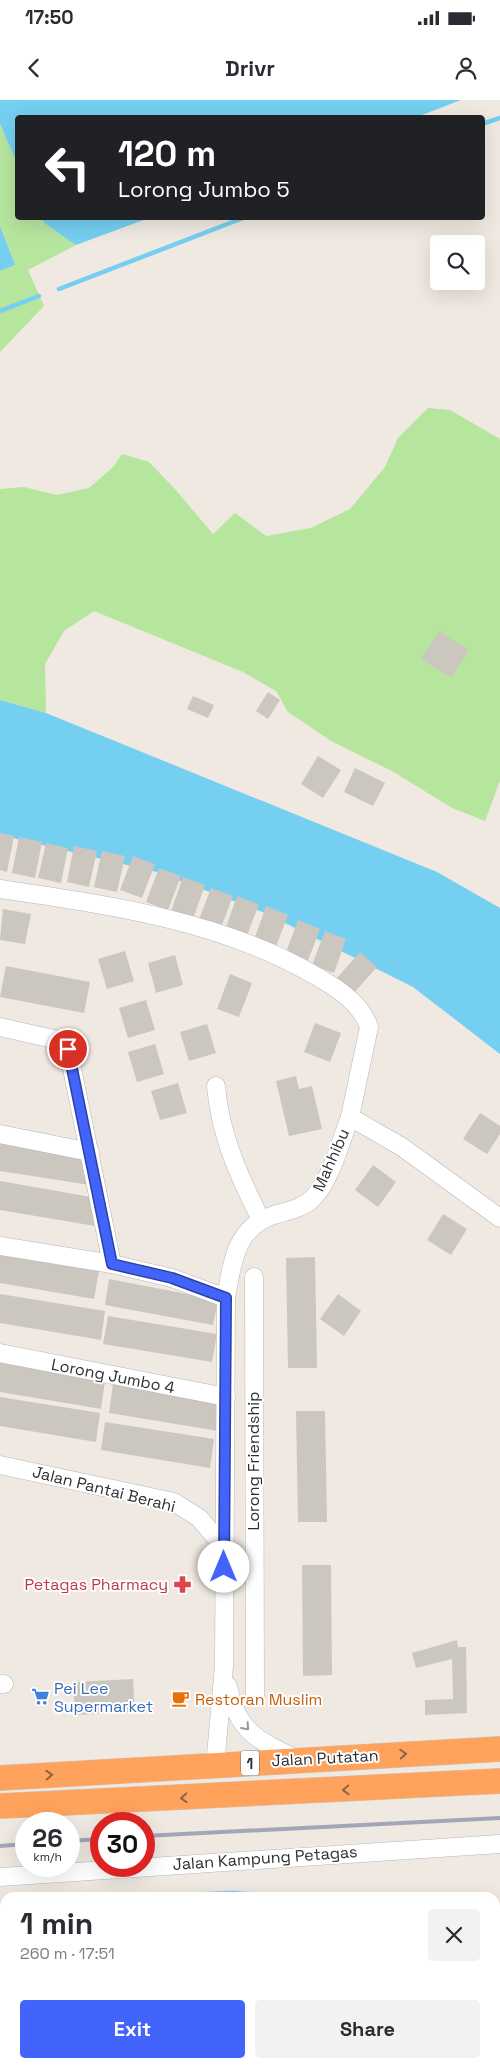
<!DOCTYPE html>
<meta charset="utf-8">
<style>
:root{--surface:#fff;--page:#f2f2f3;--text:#2b2b33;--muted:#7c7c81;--accent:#4264fb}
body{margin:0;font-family:"Space Grotesk",sans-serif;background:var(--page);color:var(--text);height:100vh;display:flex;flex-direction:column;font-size:19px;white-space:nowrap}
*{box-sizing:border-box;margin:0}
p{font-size:16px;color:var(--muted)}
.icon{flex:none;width:28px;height:28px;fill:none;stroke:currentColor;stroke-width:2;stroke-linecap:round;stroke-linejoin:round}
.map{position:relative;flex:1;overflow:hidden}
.sheet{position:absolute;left:0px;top:1792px;width:500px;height:176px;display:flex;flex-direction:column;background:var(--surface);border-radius:15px 15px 0 0;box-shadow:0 5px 20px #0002}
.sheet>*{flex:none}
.guide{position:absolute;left:15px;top:15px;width:470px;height:105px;border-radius:5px;box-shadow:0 5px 20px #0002;background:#202124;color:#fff;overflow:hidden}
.buttons{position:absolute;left:430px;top:135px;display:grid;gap:10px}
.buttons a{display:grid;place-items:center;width:55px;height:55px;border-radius:5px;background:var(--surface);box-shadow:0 5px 20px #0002;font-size:25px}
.speed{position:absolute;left:15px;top:1712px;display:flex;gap:10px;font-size:25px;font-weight:700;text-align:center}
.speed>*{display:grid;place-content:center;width:65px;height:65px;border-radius:50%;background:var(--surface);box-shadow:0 5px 20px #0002;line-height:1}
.speed small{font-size:12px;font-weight:400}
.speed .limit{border:8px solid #d22;background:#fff;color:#111}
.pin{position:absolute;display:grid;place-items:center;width:42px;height:42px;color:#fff;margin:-21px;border:2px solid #fff;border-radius:50%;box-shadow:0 1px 5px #0007}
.me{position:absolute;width:55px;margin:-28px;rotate:0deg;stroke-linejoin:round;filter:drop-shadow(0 0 4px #0008)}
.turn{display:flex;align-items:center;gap:18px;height:105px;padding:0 20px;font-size:22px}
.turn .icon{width:65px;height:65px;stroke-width:2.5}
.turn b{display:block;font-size:35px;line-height:42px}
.round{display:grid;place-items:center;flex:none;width:52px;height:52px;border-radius:5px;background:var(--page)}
.headline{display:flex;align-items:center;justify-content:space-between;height:85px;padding:0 20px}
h1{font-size:30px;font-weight:700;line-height:38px}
.action{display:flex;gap:10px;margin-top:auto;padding:10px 20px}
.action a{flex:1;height:58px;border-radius:5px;background:var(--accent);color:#fff;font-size:20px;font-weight:700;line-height:58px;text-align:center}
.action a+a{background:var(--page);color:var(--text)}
.status{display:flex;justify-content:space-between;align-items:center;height:35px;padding:0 25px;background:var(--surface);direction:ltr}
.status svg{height:14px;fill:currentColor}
header{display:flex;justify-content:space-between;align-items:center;height:65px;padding:0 20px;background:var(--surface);font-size:22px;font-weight:700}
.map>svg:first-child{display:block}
.green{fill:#b6e59e}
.water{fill:#75cff0}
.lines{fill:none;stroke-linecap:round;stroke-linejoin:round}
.stream{stroke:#75cff0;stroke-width:4.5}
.building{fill:#cbc7bf}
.minor-casing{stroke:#b4b7c1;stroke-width:19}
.highway-casing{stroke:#c9c9c9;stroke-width:26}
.minor{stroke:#fff;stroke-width:18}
.highway{stroke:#ffa35c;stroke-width:25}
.rail{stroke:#a3a6b8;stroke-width:4}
.oneway{stroke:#969696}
.oneway2{stroke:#8c6343}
.route-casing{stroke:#2b41a3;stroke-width:12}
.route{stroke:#4264fb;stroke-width:9}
.labels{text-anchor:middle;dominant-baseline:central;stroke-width:4;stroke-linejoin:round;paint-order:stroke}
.shield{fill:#fff;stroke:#6d6d6d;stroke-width:1}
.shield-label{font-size:15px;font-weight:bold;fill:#2e2e2e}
.street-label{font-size:16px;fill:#2e2e2e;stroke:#fff}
.health-label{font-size:16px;fill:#be3a42;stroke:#fff;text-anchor:end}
.shop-label{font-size:16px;fill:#366cbe;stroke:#fff;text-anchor:start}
.food-label{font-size:16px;fill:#c56008;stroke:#fff;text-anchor:start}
</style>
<div class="status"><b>17:50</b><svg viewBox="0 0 49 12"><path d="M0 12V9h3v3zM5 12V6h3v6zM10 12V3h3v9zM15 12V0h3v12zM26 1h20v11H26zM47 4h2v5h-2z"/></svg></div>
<header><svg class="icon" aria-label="back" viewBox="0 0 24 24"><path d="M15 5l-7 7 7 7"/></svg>Drivr<svg class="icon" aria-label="person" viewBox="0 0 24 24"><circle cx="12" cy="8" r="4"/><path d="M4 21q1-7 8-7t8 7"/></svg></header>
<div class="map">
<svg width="500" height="1968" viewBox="0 0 500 1968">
<rect width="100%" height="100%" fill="#efe9e1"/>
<g class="green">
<polygon points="0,24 17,63 18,118 42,118 44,123 76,145 28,170 44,206 0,252 0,171 15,165 0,126"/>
<polygon points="428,308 450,310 500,339 500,681 485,721 452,708 392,671 331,641 288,612 276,591 243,572 94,511 64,531 45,564 46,613 0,600 0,389 24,387 57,395 89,388 113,367 122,354 149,362 175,389 213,434 235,413 266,436 311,428 350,409 385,367 398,338"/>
</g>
<g class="water">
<polygon points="0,0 461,0 414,18 18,18 17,63 0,24"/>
<polygon points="42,118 149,118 76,145 44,123"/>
<polygon points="0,126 15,165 0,171"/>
<polygon points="0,600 46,613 437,772 500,808 500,954 413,887 265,813 157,772 0,735"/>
</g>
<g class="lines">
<g class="stream">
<polyline points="482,24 500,18"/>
<polyline points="59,189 243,118"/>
<polyline points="0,211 39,196"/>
<polyline points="116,1798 231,1793 313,1798"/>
<polyline points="0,1818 5,1816"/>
<polyline points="495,1907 500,1914"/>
</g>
</g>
<g class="building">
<polygon points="439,531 469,550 451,578 421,559"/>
<polygon points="268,592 280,600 268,619 256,611"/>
<polygon points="193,596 214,605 208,618 187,609"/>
<polygon points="318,656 341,670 323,698 301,684"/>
<polygon points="355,668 385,683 373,706 344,692"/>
<polygon points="0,733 14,736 7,772 0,770"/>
<polygon points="19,737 42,742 35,778 12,773"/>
<polygon points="46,743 68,748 61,783 38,778"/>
<polygon points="74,746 97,751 89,787 67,782"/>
<polygon points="102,751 125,756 117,792 94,787"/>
<polygon points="133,756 155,764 142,798 120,790"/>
<polygon points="159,768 181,776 168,810 146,802"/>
<polygon points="183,777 205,785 193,819 171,811"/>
<polygon points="211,788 233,796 220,830 198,822"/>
<polygon points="237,796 259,804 246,838 225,830"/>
<polygon points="266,806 288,815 275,849 254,840"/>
<polygon points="3,809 31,814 25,844 0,840"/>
<polygon points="298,820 320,829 307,863 285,855"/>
<polygon points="325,831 346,839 334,873 312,865"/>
<polygon points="125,851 134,881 107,889 98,859"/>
<polygon points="360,852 377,867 353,894 336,879"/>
<polygon points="175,855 183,885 156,893 148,863"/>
<polygon points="6,866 90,882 84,913 0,897"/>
<polygon points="230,874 252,883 239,917 217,909"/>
<polygon points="146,900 155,930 128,938 119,908"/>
<polygon points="315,923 341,933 330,962 304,952"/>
<polygon points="207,924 216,953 189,961 180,932"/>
<polygon points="155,944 164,974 137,982 128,952"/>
<polygon points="296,976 299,989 312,986 322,1029 289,1036 276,981"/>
<polygon points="178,983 187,1013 160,1020 151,991"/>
<polygon points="480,1013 500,1026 500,1034 487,1054 463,1039"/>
<polygon points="0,1042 84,1058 90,1085 0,1071"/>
<polygon points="373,1065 396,1082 378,1107 355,1090"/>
<polygon points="0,1081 91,1097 95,1126 0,1110"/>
<polygon points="443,1114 467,1129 451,1155 427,1140"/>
<polygon points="0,1154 99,1170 94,1199 0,1183"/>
<polygon points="315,1157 317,1268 288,1268 286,1158"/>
<polygon points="109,1179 218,1200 213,1225 105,1205"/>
<polygon points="0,1194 105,1211 101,1240 0,1223"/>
<polygon points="338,1194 361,1211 344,1236 320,1219"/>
<polygon points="108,1216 217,1234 212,1262 103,1244"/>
<polygon points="0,1263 105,1280 101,1309 0,1292"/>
<polygon points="113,1284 222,1302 218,1331 109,1313"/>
<polygon points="0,1297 100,1313 96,1342 0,1326"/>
<polygon points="296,1311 325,1311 327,1422 298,1422"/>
<polygon points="105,1322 214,1339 210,1368 101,1350"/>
<polygon points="302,1465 331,1465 332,1575 303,1576"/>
<polygon points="457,1540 458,1547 466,1547 467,1613 425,1615 425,1600 453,1599 452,1559 416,1568 412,1553"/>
<polygon points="133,1579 135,1612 75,1615 73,1582"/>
</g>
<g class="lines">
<defs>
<g id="minor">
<path d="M 0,789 C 108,805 220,820 316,876 C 337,888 361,903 369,927 L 350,1017"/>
<polyline points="0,927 58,940 68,949 112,1164"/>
<path d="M 216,986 C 220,1035 239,1076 261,1120"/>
<polyline points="0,1034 90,1052"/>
<polyline points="0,1146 112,1164 172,1178 226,1198"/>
<polyline points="254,1177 255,1597"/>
<polyline points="0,1253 226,1297"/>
<polyline points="0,1365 174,1402 199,1418 224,1447"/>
<polyline points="0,1584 4,1584"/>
<path d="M 228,1586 C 237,1631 258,1641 297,1659"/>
<path d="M 215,1666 L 224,1566 L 226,1198 C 232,1164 235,1127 274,1115 C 287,1111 301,1109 312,1099 C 330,1083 341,1040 350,1017 L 402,1047 L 500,1118"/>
<polyline points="0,1777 500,1744"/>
<polyline points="0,1929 5,1935"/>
</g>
<g id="highway">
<polyline points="0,1678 500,1649"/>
<polyline points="0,1706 500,1681"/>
</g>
</defs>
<use href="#minor" class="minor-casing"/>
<use href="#highway" class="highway-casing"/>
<use href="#minor" class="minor"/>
<use href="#highway" class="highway"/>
<g class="rail">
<polyline points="144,1736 500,1718"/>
<polyline points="69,1741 101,1739"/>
<polyline points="0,1746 26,1744"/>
</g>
</g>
<defs><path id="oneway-chevron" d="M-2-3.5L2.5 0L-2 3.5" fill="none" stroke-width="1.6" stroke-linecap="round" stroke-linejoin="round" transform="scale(1.25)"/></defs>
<use class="oneway" href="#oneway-chevron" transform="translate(246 1627) rotate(49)"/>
<g class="oneway2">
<use href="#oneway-chevron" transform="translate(403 1654) rotate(-3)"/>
<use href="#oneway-chevron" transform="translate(49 1675) rotate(-3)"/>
<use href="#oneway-chevron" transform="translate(346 1690) rotate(177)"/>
<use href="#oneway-chevron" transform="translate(184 1698) rotate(177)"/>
</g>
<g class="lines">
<defs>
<polyline id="route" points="68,949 112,1164 172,1178 226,1198 224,1467"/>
</defs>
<use href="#route" class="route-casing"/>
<use href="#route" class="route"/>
</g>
<defs>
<symbol id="pharmacy-bare" viewBox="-9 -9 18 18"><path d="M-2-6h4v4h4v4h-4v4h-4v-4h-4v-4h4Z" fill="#e0444e" stroke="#fff" stroke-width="2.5" paint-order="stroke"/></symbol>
<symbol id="supermarket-bare" viewBox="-9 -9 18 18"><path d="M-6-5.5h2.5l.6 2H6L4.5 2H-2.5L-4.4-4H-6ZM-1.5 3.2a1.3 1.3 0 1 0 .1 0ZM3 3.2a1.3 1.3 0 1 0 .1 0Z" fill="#3f7fe0" stroke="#fff" stroke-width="2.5" paint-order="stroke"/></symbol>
<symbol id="cafe-bare" viewBox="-9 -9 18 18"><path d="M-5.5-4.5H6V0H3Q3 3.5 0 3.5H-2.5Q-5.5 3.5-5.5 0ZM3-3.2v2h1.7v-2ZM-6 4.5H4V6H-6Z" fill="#e8710a" stroke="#fff" stroke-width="2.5" paint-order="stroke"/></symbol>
</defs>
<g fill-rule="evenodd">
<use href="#pharmacy-bare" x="170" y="1472" width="25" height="25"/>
<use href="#supermarket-bare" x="28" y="1584" width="25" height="25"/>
<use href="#cafe-bare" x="168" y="1586" width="25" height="25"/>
</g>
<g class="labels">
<rect class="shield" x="241" y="1650.5" width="18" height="25" rx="4"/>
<g class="shield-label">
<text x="250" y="1663">1</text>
</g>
<g class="street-label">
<text transform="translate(331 1060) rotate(-66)">Mahhibu</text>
<text transform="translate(113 1276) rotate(11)">Lorong Jumbo 4</text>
<text transform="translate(253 1361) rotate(-90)">Lorong Friendship</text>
<text transform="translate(104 1389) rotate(14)">Jalan Pantai Berahi</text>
<text transform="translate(325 1658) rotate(-3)">Jalan Putatan</text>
<text transform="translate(265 1758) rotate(-4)">Jalan Kampung Petagas</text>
</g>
<g class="health-label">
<text x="168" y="1484">Petagas Pharmacy</text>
</g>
<g class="shop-label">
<text x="54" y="1588">Pei Lee<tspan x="54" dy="18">Supermarket</tspan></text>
</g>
<g class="food-label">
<text x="195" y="1599">Restoran Muslim</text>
</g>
</g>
</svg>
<div class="buttons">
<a><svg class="icon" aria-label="search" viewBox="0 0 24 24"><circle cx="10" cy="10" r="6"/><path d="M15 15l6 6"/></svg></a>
</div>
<div class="speed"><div>26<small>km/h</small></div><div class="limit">30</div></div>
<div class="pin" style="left:68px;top:949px;background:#d93025"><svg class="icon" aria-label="arrive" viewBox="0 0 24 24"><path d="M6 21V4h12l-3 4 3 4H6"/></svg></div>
<svg class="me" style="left:224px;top:1467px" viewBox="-20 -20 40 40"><circle r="19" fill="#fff"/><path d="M0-13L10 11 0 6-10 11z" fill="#4264fb"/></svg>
<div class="guide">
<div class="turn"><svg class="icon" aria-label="left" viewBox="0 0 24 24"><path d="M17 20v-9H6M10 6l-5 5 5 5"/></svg><div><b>120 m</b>Lorong Jumbo 5</div></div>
</div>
<section class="sheet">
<div class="headline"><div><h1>1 min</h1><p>260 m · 17:51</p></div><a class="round"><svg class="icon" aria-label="close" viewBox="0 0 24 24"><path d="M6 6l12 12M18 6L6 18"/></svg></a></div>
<div class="action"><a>Exit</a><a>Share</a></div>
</section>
</div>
